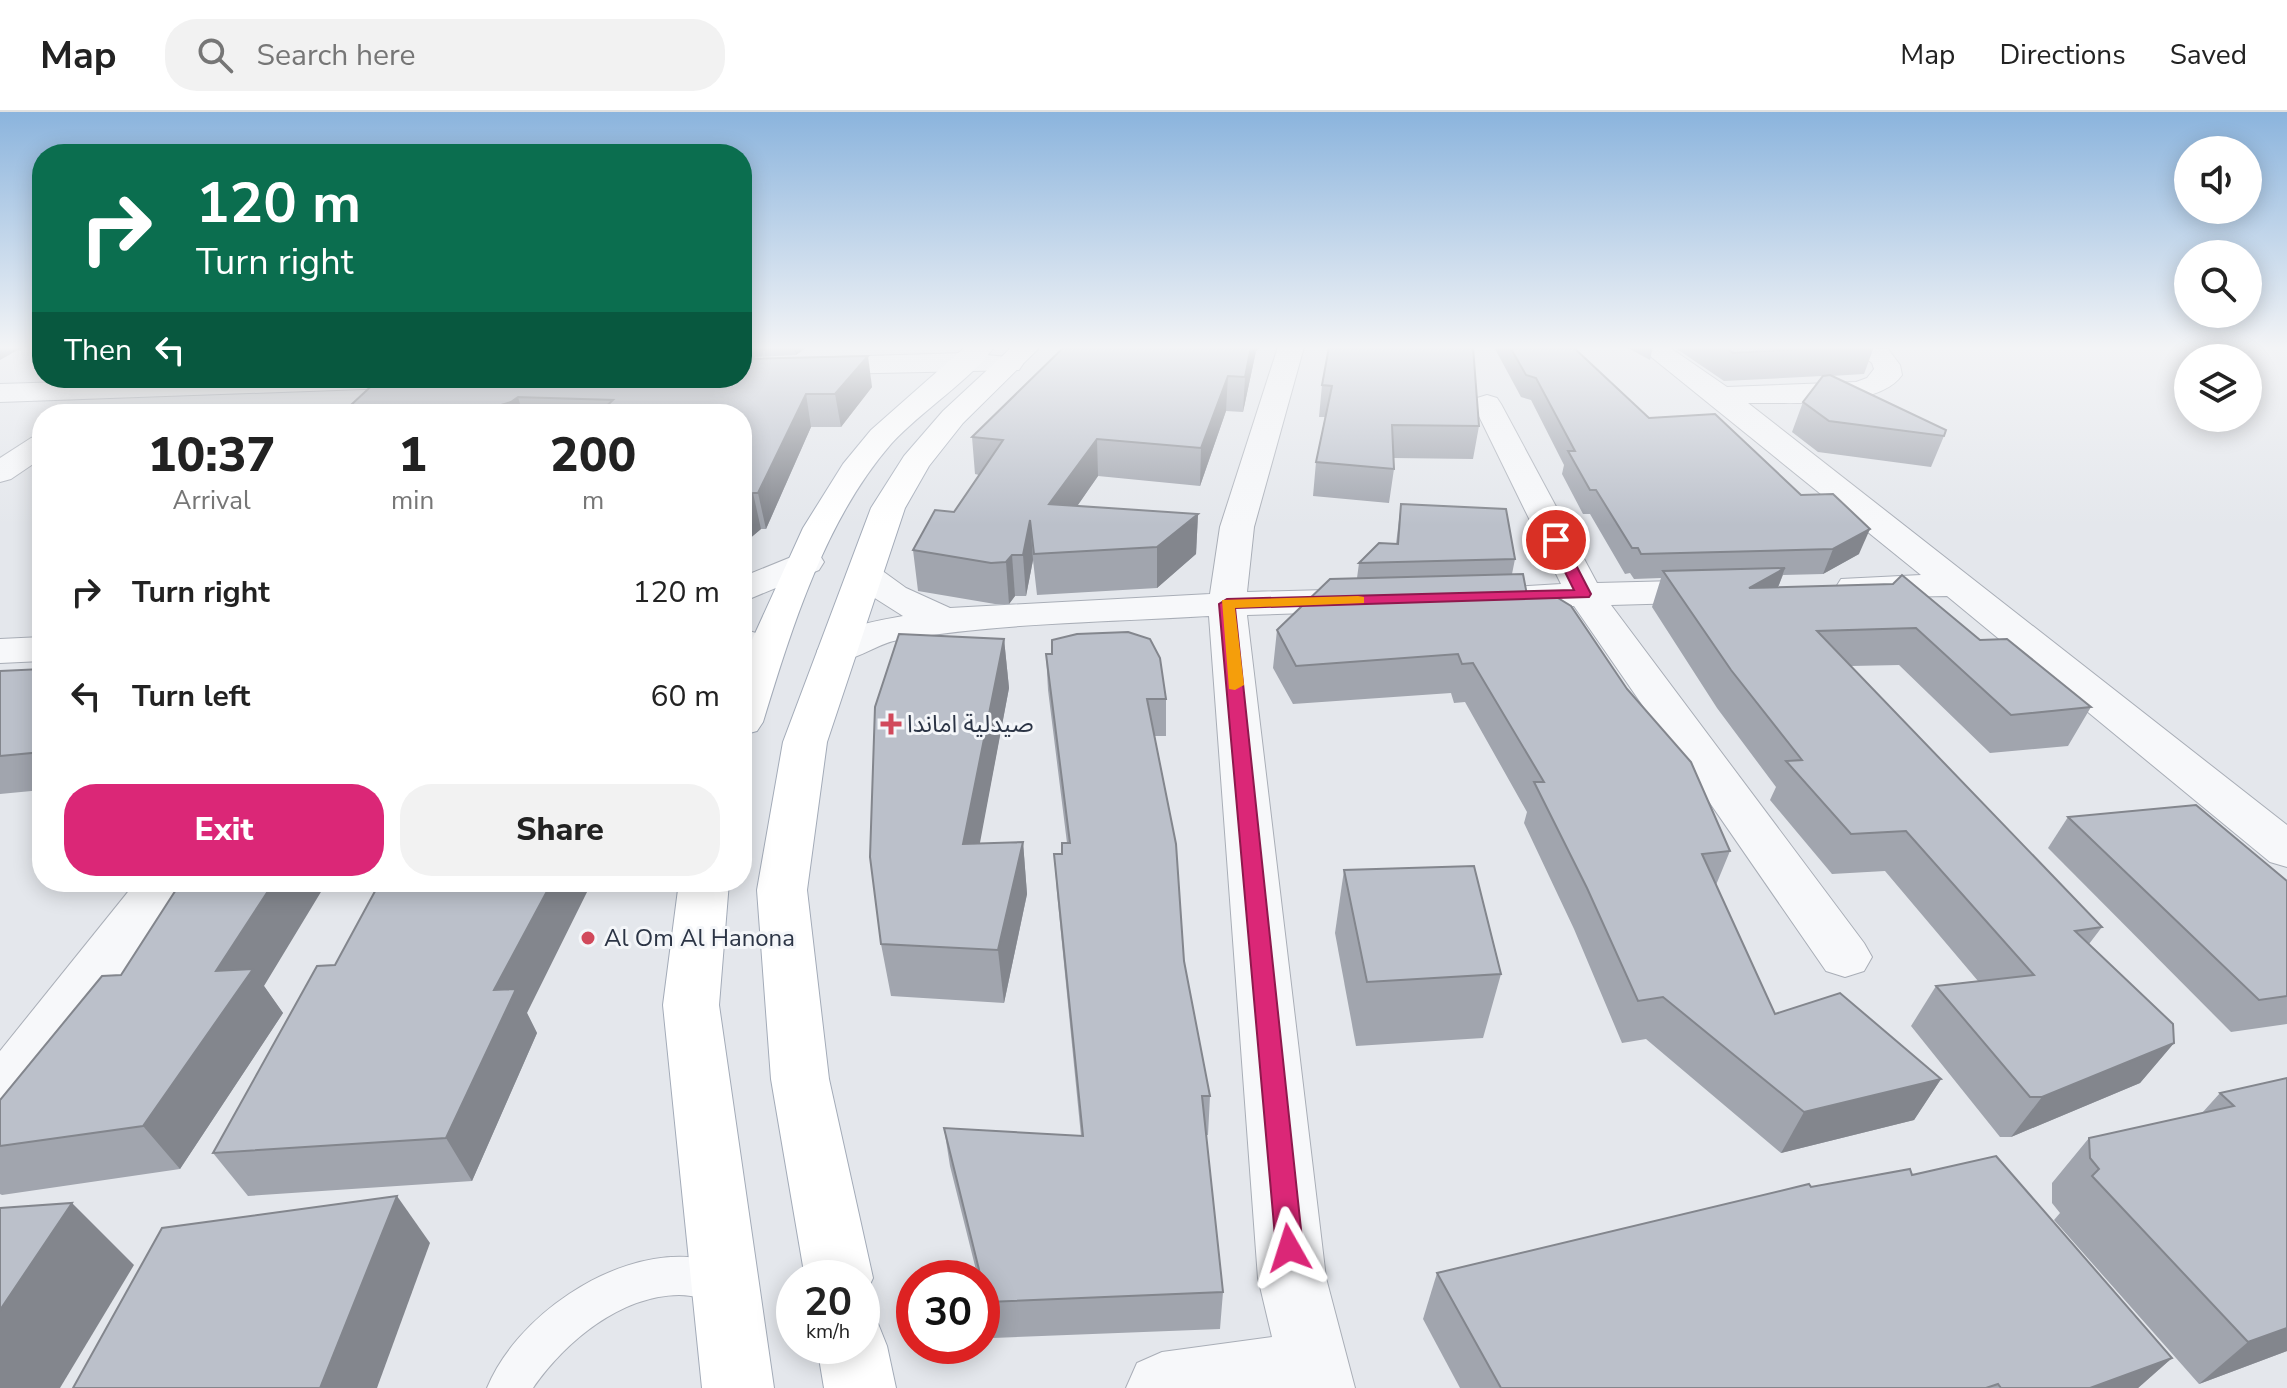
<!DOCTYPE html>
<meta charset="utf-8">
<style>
:root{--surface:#fff;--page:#f2f2f2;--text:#222;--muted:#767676;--line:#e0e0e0;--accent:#db2777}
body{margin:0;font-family:"Nunito Sans","Noto Sans Arabic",sans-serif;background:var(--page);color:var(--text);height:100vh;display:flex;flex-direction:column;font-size:30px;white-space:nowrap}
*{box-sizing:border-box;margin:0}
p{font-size:26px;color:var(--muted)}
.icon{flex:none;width:44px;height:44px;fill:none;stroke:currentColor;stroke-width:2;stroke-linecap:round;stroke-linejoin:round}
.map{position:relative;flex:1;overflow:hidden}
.panel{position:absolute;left:32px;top:292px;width:720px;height:488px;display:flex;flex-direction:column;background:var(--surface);border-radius:32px;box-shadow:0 4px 20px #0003}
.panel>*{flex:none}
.hud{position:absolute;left:32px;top:32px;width:720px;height:244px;border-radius:32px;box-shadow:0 4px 20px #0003;background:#0b6e4f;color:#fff;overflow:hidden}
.controls{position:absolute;left:2174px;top:24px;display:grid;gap:16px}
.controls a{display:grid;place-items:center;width:88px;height:88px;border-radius:50%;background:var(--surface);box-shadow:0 4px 20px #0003;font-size:40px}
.speed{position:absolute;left:776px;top:1148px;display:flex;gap:16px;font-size:40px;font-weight:700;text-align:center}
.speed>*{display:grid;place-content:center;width:104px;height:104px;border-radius:50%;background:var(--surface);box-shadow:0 4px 20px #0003;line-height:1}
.speed small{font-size:20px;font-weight:400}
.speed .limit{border:12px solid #d22;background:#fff;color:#111}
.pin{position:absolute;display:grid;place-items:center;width:68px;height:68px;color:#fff;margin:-34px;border:4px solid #fff;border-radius:50%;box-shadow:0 2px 8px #0007}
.me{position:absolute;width:88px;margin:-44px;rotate:354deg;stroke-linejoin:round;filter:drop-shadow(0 0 6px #0008)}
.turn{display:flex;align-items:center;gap:28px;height:168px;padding:0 32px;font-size:36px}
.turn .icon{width:104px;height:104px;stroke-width:2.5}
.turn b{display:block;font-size:56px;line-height:68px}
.then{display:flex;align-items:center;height:76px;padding:0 32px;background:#0003;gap:16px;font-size:30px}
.eta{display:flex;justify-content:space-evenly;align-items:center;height:136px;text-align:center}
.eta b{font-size:48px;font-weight:800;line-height:56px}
.cta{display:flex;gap:16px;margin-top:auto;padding:16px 32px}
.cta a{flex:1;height:92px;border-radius:32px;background:var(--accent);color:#fff;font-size:32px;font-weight:800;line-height:92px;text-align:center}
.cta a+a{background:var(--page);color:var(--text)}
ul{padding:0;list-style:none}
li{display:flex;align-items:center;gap:24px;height:104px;padding:0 32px}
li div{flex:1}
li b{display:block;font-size:30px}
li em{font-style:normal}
header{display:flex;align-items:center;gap:48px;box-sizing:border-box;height:112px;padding:0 40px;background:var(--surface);border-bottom:2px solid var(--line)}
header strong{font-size:38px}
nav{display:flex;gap:44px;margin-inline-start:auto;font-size:28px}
.search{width:560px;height:72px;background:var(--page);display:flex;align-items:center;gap:20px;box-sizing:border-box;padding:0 28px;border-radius:32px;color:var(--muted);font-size:30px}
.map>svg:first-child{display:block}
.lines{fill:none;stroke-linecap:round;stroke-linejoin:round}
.service-casing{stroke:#a9aeb7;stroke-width:2}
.minor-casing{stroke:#a9aeb7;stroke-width:2}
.primary-casing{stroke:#a3abb8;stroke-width:2}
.service{fill:#f7f8fa;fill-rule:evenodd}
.minor{fill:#f7f8fa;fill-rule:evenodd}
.primary{fill:#fff;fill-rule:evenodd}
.wall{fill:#a1a5ae}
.shaded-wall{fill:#83868d}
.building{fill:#bbc0ca;stroke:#83868d;stroke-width:2}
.route{fill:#db2777;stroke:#8e194d;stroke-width:2}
.slow{fill:#f59e0b}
.poi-dot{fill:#d1495b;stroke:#f4f6f9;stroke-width:3}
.labels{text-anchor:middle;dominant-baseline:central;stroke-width:6;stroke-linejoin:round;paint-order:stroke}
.poi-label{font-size:24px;fill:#2b3445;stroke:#f4f6f9;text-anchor:start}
</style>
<header>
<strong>Map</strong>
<div class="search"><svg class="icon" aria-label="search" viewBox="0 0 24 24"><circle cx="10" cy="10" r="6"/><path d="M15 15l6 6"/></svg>Search here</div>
<nav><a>Map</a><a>Directions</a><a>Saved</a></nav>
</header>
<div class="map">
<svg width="2287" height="1276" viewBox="0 0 2287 1276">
<rect width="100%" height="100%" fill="#e4e7ec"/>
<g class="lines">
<defs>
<path id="service" d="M 688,1145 L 739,1158 L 745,1172 L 739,1186 C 718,1194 701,1183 679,1183 C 620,1184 566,1229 533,1276 L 487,1276 C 516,1205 610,1140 688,1145 Z"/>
<g id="minor">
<path d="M 1278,235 L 1304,235 L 1254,415 L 1247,480 L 1365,477 L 1378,480 L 1384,488 L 1378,496 L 1365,499 L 1247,503 L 1326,1166 L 1355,1276 L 1126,1276 L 1137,1251 L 1162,1240 L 1272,1225 L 1258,1166 L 1209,504 C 1106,510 1000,511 898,528 C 871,533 852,555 823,547 L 817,539 C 833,515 876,509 903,504 L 851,471 L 846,463 L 851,455 L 864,452 L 877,455 L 906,476 L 950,496 L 1210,482 L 1220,415 Z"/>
<path d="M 1639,235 L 1669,235 L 1727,275 L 1856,270 L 1867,266 L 1874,257 L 1872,251 L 1852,235 L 1888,237 L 1900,253 L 1902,263 C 1878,298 1788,290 1748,291 L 2287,713 L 2287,755 L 2270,750 L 1947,484 L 1854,486 L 1841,483 L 1836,475 L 1841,467 L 1921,463 Z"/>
<polygon points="965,241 1019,246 1023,252 1019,258 742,264 742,248"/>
<polygon points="196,266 461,266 457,272 447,274 0,290 0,272"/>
<polygon points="1487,283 1497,286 1501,292 1597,471 1717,468 1730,471 1736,479 1730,487 1717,490 1611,493 1864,831 1872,845 1864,859 1845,865 1826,859 1574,494 1494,496 1481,493 1475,485 1481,477 1561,472 1473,292 1477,286"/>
<polygon points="42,323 42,346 11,367 0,370 0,346 31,326"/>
<polygon points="806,439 819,442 824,450 819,458 742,490 742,465"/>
<polygon points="742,517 756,521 777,534 783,542 777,550 763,554 742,546"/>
<polygon points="42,525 42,549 0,551 0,527"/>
<polygon points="136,770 189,770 21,1000 0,1007 0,939"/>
</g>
<g id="primary">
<path d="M 965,235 L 994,235 C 972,267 920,300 891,332 C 825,408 792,515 763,610 L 757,619 L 742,623 L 742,550 L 803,416 L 843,352 L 871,318 Z"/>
<polygon points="1012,235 1040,235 963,311 929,354 905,396 827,630 807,778 829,967 873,1166 862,1189 862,1166 805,1166 771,967 757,778 783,630 871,396 904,344 943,299"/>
<polygon points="679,770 729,770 719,893 774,1276 702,1276 663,893"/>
<polygon points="862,1203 877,1209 887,1234 896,1276 824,1276 817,1234 862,1234"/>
</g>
</defs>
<use href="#service" class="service-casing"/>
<use href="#minor" class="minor-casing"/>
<use href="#primary" class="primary-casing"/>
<use href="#service" class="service"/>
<use href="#minor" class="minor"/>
<use href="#primary" class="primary"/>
</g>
<g class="wall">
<polygon points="742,235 807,235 796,243 755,245 755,246 872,275 841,315 811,315 766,417 761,417 742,433 742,302 356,302 352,292 742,266"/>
<polygon points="1329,235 1479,314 1473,347 1393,346 1394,357 1389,391 1313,384 1316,350 1325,305 1319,305 1322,273"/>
<polygon points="1494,235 1573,235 1649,306 1859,442 1823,462 1783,463 1778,475 1980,528 2091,595 2068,634 1990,641 1899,553 1851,554 2102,815 2089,832 2174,931 2140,971 2011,1025 2000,1025 1911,914 1936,874 1978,869 1885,759 1832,762 1770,688 1776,675 1717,596 1652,495 1661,466 1634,467 1630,461 1625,462 1590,402 1583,402 1562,362 1564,353 1531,288 1521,285"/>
<polygon points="1626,235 1653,235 1650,248"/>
<polygon points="1674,235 1874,235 1864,262 1831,264 1944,324 1931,355 1818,340 1792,320 1803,290 1822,264 1724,269"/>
<polygon points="1256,239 1243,300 1226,299 1200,374 1098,364 1077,394 1198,402 1196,442 1157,476 1037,483 1033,448 1026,484 1015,484 1009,492 995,492 918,479 913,438 954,400 979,363 975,362 972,325"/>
<polygon points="1401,392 1515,447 1512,462 1527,483 1730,739 1716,773 1775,902 1941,967 1914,1008 1781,1041 1646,927 1622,931 1574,817 1524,711 1527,700 1465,590 1454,591 1451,581 1293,592 1273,556 1277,518 1357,466 1359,451 1396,432"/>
<polygon points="1004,527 1009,576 979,732 1023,730 1027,782 1004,891 891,884 881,832"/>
<polygon points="1046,542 1166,587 1166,624 1154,624 1184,849 1210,984 1208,1023 1206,1023 1223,1180 1220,1217 993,1226 982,1182 982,1166 978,1166 950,1054 944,1016 1081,1024 1057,781 1054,742 1062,742 1067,731 1048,578"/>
<polygon points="42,557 42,678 0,682 0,559"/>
<polygon points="2068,705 2287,769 2287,912 2231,920 2048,736"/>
<polygon points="1344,758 1501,862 1483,926 1356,934 1335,821"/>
<polygon points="121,863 264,874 283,901 180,1057 2,1083 0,1082 0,988"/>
<polygon points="527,901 537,921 472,1069 248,1084 213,1041"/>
<polygon points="2287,966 2287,1239 2199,1272 2054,1108 2060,1101 2052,1091 2052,1071 2089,1026 2202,1001 2220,981"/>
<polygon points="1912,1063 2172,1246 2138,1276 1460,1276 1423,1207 1437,1161 1811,1075"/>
</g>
<g class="shaded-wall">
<polygon points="0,235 23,235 0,248"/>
<polygon points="794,235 807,235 796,243"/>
<polygon points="1251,235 1261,235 1256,239 1243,300 1245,265"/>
<polygon points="753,236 759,267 742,266 742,242"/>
<polygon points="868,244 872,275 841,315 835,282"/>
<polygon points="1228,264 1226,299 1200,374 1201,336"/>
<polygon points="563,266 611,266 586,287 561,272 561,268"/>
<polygon points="806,282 811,315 766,417 758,381"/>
<polygon points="518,285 523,302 471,302"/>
<polygon points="1097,327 1098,364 1051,432 1049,392"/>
<polygon points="753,381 761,417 742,433 742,390"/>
<polygon points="1198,402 1196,442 1157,476 1157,435"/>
<polygon points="1030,408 1033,448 1026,484 1023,443"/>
<polygon points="1870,417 1859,442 1823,462 1833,437"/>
<polygon points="1012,443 1015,484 1009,492 1006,450"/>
<polygon points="1785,456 1772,492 1749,476"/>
<polygon points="1004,527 1009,576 970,784 963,732"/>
<polygon points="1023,730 1027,782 1004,891 998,838"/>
<polygon points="274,770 327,770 264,874 283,901 180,1057 143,1014 216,859"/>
<polygon points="552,770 592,770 527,901 537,921 472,1069 446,1026 494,878"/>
<polygon points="2174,931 2140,971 2011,1025 2042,985"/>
<polygon points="1941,967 1914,1008 1781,1041 1804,1000"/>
<polygon points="397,1084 430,1131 377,1276 320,1276"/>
<polygon points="72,1091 134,1153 60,1276 0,1276 0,1198"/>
<polygon points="2287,1216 2287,1239 2199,1272 2248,1230"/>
<polygon points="2172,1246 2138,1276 2090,1276"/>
</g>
<g class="building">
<polygon points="742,235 753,236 742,242"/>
<polygon points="1064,235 1251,235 1245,265 1228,264 1201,336 1097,327 1049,392 1198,402 1157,435 1034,442 1030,408 1023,443 1012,443 1006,450 991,451 913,438 935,398 954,400 1003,328 972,325"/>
<polygon points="1329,235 1473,235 1479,314 1392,313 1394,357 1316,350 1332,274 1322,273"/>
<polygon points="1510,235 1573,235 1649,306 1715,302 1801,383 1833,382 1870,417 1833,437 1641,442 1638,436 1632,436 1596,378 1590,378 1568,339 1575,339 1536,266 1526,263"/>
<polygon points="1724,235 1850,235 1733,241"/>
<polygon points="868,244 835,282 806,282 758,381 753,381 742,390 742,302 598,302 613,288 518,285 511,290 471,302 372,302 352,292 380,266 563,266 561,268 561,272 599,272 606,266 742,266 742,247"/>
<polygon points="1830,263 1946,318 1944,324 1829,309 1803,290 1823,264"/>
<polygon points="1401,392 1506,397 1515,447 1359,451 1379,431 1398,432"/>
<polygon points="1785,456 1749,476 1893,472 1902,463 1980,528 2007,527 2091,595 2011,603 1916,516 1817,519 2102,815 2075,819 2173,912 2174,931 2042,985 2030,985 1936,874 2034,863 1906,719 1851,722 1786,649 1802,648 1731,558 1663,459"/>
<polygon points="1523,462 1527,483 1553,483 1571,494 1627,577 1691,650 1730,739 1702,742 1775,902 1840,881 1941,967 1804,1000 1663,885 1638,889 1587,776 1534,670 1544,670 1473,551 1462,552 1458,542 1296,554 1277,518 1330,467"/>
<polygon points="1128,520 1150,527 1160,546 1166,587 1147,587 1176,732 1184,849 1210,984 1202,984 1223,1180 987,1190 944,1016 1083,1024 1054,742 1062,742 1062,731 1070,731 1046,542 1052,542 1052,528 1077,522"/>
<polygon points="899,522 1004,527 963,732 1023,730 998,838 881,832 870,745 875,595"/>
<polygon points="42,557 42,640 0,644 0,559"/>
<polygon points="2196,693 2287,769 2287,884 2259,888 2068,705"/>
<polygon points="1474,754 1501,862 1367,870 1344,758"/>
<polygon points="181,770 274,770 216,859 253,857 143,1014 0,1034 0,988 102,864 121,863"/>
<polygon points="380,770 552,770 494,878 516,877 446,1026 213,1041 317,854 335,853"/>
<polygon points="2287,966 2287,1216 2248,1230 2092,1064 2099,1057 2090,1046 2089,1026 2234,994 2220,981"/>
<polygon points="1996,1044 2172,1246 2090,1276 2001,1276 1998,1272 1986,1276 1501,1276 1437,1161 1809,1072 1811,1075 1910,1057 1912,1063"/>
<polygon points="397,1084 320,1276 73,1276 162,1116"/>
<polygon points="72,1091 0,1198 0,1096"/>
</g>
<linearGradient id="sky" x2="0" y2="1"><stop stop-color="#8bb4dd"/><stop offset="0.57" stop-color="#f3f4f6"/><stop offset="1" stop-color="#f3f4f6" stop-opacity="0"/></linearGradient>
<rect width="2287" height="413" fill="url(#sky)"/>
<polygon class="route" points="1556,423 1563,428 1591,482 1589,485 1235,496 1303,1136 1299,1145 1289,1148 1280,1145 1276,1136 1219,492 1227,487 1574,478 1549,428"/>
<polygon class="slow" points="1358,484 1364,485 1364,491 1235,496 1244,573 1235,578 1229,577 1222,488"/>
<g class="poi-dot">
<path d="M887 600h8v8h8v8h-8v8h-8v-8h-8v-8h8z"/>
<circle cx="588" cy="826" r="8"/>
</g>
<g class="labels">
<g class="poi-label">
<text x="907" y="612">صيدلية اماندا</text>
<text x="604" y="826">Al Om Al Hanona</text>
</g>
</g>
</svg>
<div class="controls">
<a><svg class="icon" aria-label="sound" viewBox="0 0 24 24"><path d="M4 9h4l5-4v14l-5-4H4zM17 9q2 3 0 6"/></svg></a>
<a><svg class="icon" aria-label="search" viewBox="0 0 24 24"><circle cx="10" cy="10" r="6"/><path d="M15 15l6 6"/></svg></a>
<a><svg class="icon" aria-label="layers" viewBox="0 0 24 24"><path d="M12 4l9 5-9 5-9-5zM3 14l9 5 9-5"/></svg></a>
</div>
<div class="speed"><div>20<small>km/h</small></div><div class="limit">30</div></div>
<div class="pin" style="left:1556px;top:428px;background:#d93025"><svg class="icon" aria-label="arrive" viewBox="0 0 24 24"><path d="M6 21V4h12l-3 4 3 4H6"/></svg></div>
<svg class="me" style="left:1289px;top:1136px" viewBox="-20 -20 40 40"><path d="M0-17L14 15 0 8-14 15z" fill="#db2777" stroke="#fff" stroke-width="4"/></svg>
<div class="hud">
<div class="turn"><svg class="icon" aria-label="right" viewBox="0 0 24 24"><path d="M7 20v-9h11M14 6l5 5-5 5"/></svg><div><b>120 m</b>Turn right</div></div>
<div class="then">Then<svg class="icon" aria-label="left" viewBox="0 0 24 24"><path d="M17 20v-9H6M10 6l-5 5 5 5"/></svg></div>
</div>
<section class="panel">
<div class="eta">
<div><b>10:37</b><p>Arrival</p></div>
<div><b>1</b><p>min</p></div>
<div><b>200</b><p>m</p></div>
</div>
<ul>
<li><svg class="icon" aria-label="right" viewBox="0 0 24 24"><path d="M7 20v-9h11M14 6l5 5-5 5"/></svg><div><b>Turn right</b></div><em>120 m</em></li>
<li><svg class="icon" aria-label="left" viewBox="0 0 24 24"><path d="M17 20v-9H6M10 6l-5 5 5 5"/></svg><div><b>Turn left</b></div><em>60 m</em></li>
</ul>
<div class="cta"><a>Exit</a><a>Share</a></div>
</section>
</div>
